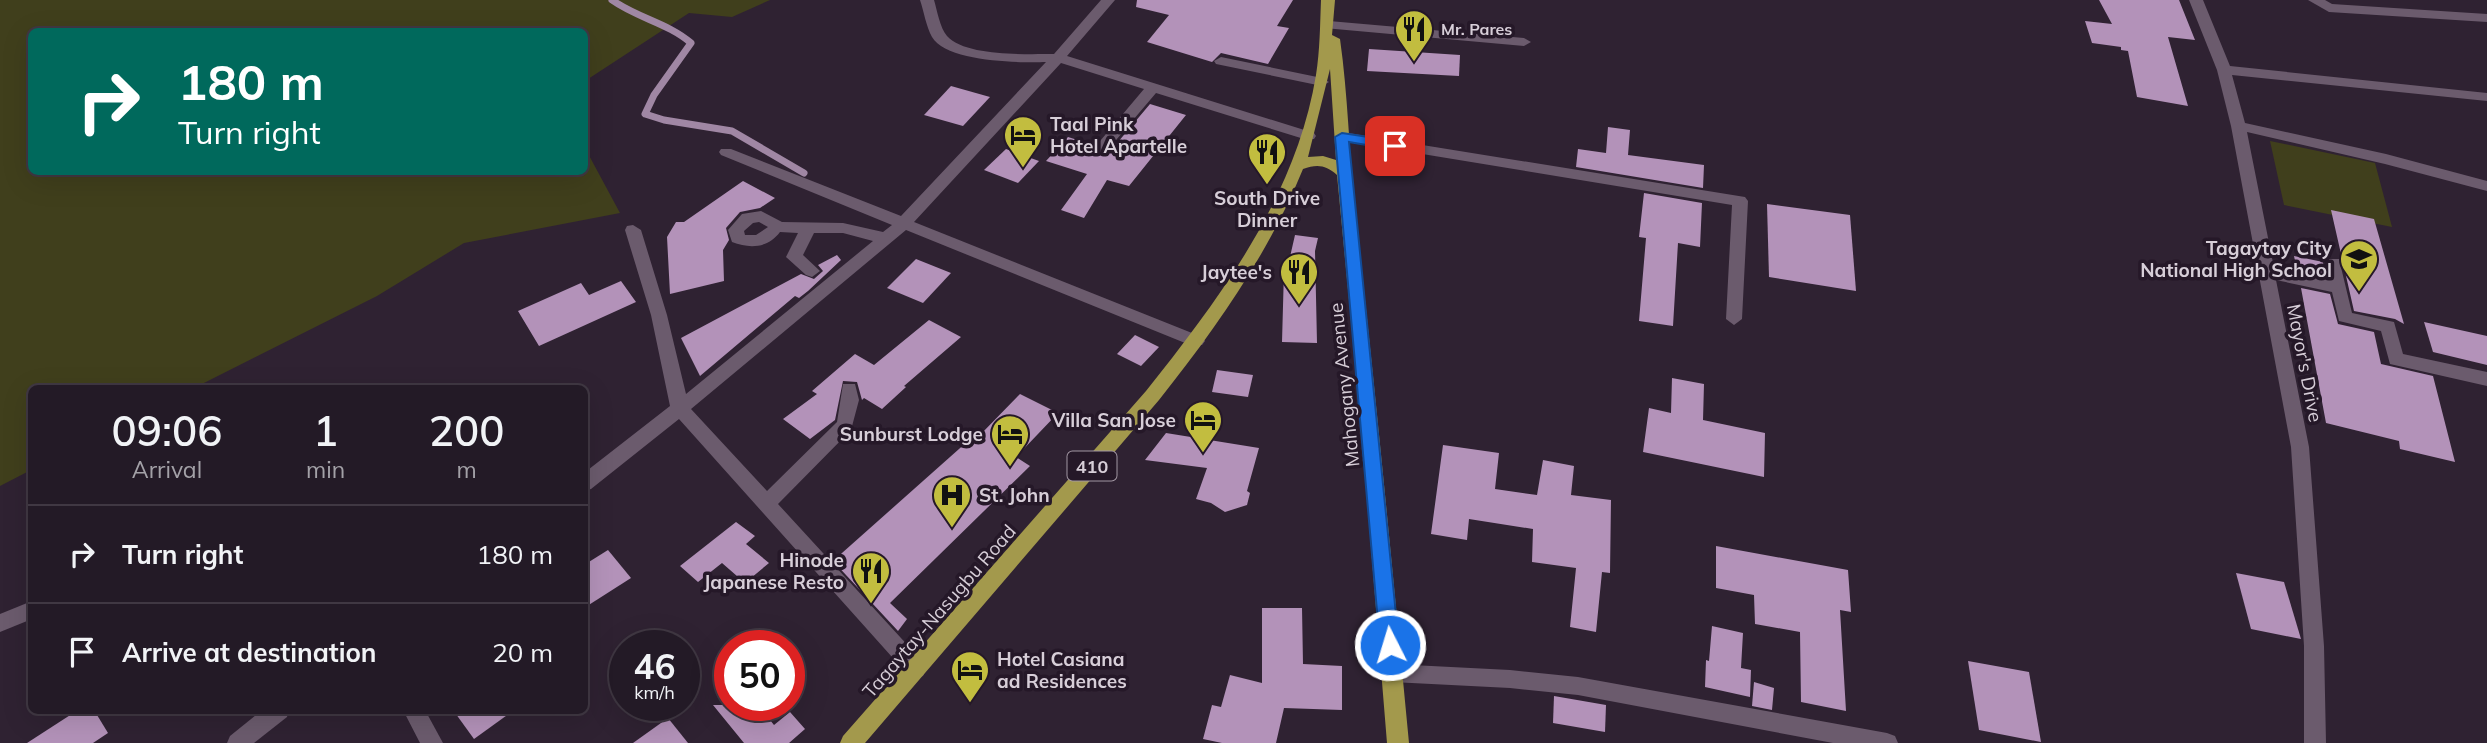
<!DOCTYPE html>
<style>
:root{--surface:#231a26;--page:#2b232e;--text:#f1f3f6;--muted:#a3a1a7;--line:#403843}
body{margin:0;font-family:Mulish,sans-serif;background:var(--page);color:var(--text);height:100vh;display:flex;flex-direction:column;font-size:26px;white-space:nowrap}
*{box-sizing:border-box;margin:0}
p{font-size:23px;color:var(--muted)}
.icon{flex:none;width:38px;height:38px;fill:none;stroke:currentColor;stroke-width:2;stroke-linecap:round;stroke-linejoin:round}
.map{position:relative;flex:1;overflow:hidden}
.drawer{position:absolute;left:28px;top:385px;width:560px;height:329px;display:flex;flex-direction:column;background:var(--surface);border-radius:10px;box-shadow:0 7px 28px #0002,0 0 0 2px var(--line)}
.drawer>*{flex:none}
.top-card{position:absolute;left:28px;top:28px;width:560px;height:147px;border-radius:10px;box-shadow:0 7px 28px #0002,0 0 0 2px var(--line);background:#00695c;color:#fff;overflow:hidden}
.speed{position:absolute;left:609px;top:630px;display:flex;gap:14px;font-size:35px;font-weight:700;text-align:center}
.speed>*{display:grid;place-content:center;width:91px;height:91px;border-radius:50%;background:var(--surface);box-shadow:0 7px 28px #0002,0 0 0 2px var(--line);line-height:1}
.speed small{font-size:18px;font-weight:400}
.speed .limit{border:10px solid #d22;background:#fff;color:#111}
.pin{position:absolute;display:grid;place-items:center;width:60px;height:60px;color:#fff;margin:-30px;border-radius:14px;box-shadow:0 4px 10px #0006}
.me{position:absolute;width:77px;margin:-38px;rotate:355deg;stroke-linejoin:round;filter:drop-shadow(0 0 5px #0008)}
.turn{display:flex;align-items:center;gap:24px;height:147px;padding:0 35px;font-size:32px}
.turn .icon{width:91px;height:91px;stroke-width:2.5}
.turn b{display:block;font-size:49px;line-height:60px}
.eta{display:flex;justify-content:space-evenly;align-items:center;height:119px;text-align:center}
.eta b{font-size:42px;font-weight:600;line-height:49px}
ul{padding:0;list-style:none}
li{display:flex;align-items:center;gap:21px;height:98px;padding:0 35px;border-top:2px solid var(--line)}
li div{flex:1}
li b{display:block;font-size:26px}
li em{font-style:normal}
.map>svg:first-child{display:block}
.green{fill:#403f1c}
.lines{fill:none;stroke-linecap:round;stroke-linejoin:round}
.stream{stroke:#a087a4;stroke-width:7}
.building{fill:#b392b9}
.minor{fill:#6b5b6d;fill-rule:evenodd}
.major{fill:#a3994c;fill-rule:evenodd}
.route{fill:#1a73e8;stroke:#114b97;stroke-width:2}
.labels{text-anchor:middle;dominant-baseline:central;stroke-width:7;stroke-linejoin:round;paint-order:stroke}
.far-poi-label{font-size:16px;font-weight:bold;fill:#d7ced8;stroke:#251828;text-anchor:start}
.shield{fill:#251828;stroke:#a297a3;stroke-width:2}
.shield-label{font-size:18px;font-weight:bold;fill:#d7ced8}
.poi-label{font-size:19px;font-weight:bold;fill:#d7ced8;stroke:#251828;text-anchor:end}
.street-label{font-size:19px;fill:#d7ced8;stroke:#251828}
</style>
<div class="map">
<svg width="2487" height="743" viewBox="0 0 2487 743">
<rect width="100%" height="100%" fill="#2f2232"/>
<g class="green">
<polygon points="0,0 770,0 732,17 689,13 585,81 584,32 32,32 32,172 584,172 585,148 620,213 464,243 377,296 194,388 32,388 31,470 0,486"/>
<polygon points="2270,141 2375,163 2392,227 2284,205"/>
</g>
<g class="lines">
<path class="stream" d="M 612,0 C 637,18 668,23 691,43 L 654,95 L 645,114 L 664,120 L 732,131 L 804,173"/>
</g>
<g class="building">
<polygon points="1137,0 1293,0 1277,26 1289,28 1268,64 1221,53 1212,62 1147,42 1169,15 1136,7"/>
<polygon points="2099,0 2179,0 2195,40 2168,37 2188,106 2137,97 2128,51 2121,50 2121,47 2092,43 2085,21 2112,24"/>
<polygon points="1369,49 1460,55 1459,76 1367,71"/>
<polygon points="951,86 990,97 963,126 924,115"/>
<polygon points="1150,104 1186,115 1129,186 1107,180 1084,218 1061,210 1087,174 1046,161 1068,137 1093,145 1091,151 1095,156 1107,155"/>
<polygon points="1608,127 1630,130 1628,155 1704,165 1703,188 1576,167 1578,149 1606,153"/>
<polygon points="1006,149 1039,161 1018,183 984,170"/>
<polygon points="743,181 775,198 760,208 740,212 726,228 729,240 723,250 724,281 670,294 667,237 676,222 684,222"/>
<polygon points="1644,193 1702,203 1700,247 1678,243 1673,326 1639,321 1646,238 1639,237"/>
<polygon points="1767,204 1850,215 1856,291 1769,277"/>
<polygon points="2331,210 2374,219 2404,324 2395,319 2354,311"/>
<polygon points="1295,235 1318,238 1315,251 1317,343 1282,342 1284,270 1287,270"/>
<polygon points="837,255 841,260 808,291 799,298 795,296 700,376 681,338 801,274 814,279 823,271 818,265"/>
<polygon points="2294,256 2323,262 2325,277 2297,270"/>
<polygon points="916,259 951,273 923,303 887,288"/>
<polygon points="621,281 636,302 539,346 518,311 581,283 589,295"/>
<polygon points="2301,288 2330,294 2338,324 2374,332 2381,364 2433,376 2455,462 2400,449 2399,441 2326,423"/>
<polygon points="929,320 961,337 904,386 906,387 882,409 864,398 862,400 857,382 843,381 835,420 810,439 783,419 817,394 812,391 855,354 874,365"/>
<polygon points="2424,322 2487,336 2487,365 2433,352"/>
<polygon points="1135,335 1159,347 1141,366 1117,354"/>
<polygon points="1217,370 1253,375 1248,397 1212,392"/>
<polygon points="1672,378 1704,384 1703,420 1765,433 1764,477 1643,452 1649,408 1671,413"/>
<polygon points="1020,394 1058,413 1016,457 1030,466 890,603 907,619 898,631 833,561 977,433 980,435"/>
<polygon points="1166,433 1259,448 1247,491 1250,493 1247,505 1225,512 1211,503 1196,499 1207,468 1145,460"/>
<polygon points="1443,445 1499,453 1495,489 1537,495 1543,460 1574,466 1571,495 1611,500 1610,573 1602,572 1596,632 1570,627 1576,568 1532,562 1533,529 1469,519 1467,540 1431,534"/>
<polygon points="736,522 755,536 746,544 769,563 745,583 722,563 698,582 680,566"/>
<polygon points="1716,546 1848,570 1851,612 1840,610 1846,711 1801,702 1800,632 1755,624 1754,595 1716,588"/>
<polygon points="608,550 631,578 584,608 584,565"/>
<polygon points="2236,573 2284,582 2301,639 2251,629"/>
<polygon points="1262,608 1302,608 1303,664 1342,666 1342,710 1284,708 1276,743 1222,743 1203,739 1212,705 1221,707 1230,675 1262,683"/>
<polygon points="1712,626 1743,633 1741,668 1751,670 1750,697 1705,687 1706,660 1709,661"/>
<polygon points="1968,661 2029,672 2041,742 1979,730"/>
<polygon points="1754,682 1774,688 1772,710 1752,706"/>
<polygon points="1554,696 1606,705 1605,732 1553,723"/>
<polygon points="713,705 758,705 774,725 790,712 805,729 789,743 744,743"/>
<polygon points="78,710 94,710 108,733 93,743 27,743"/>
<polygon points="453,710 514,710 474,739"/>
<polygon points="668,718 688,743 633,743"/>
</g>
<g class="lines">
<g class="minor">
<path d="M 920,0 L 934,0 C 937,10 940,28 947,36 C 966,57 1028,54 1054,54 L 1101,0 L 1115,0 L 1067,56 L 1314,133 L 1316,136 L 1314,139 L 1304,139 L 1156,93 L 1105,153 L 1095,153 L 1093,150 L 1095,147 L 1144,89 L 1061,63 L 914,222 L 1202,337 L 1205,341 L 1202,345 L 1190,345 L 906,230 L 691,409 L 767,491 L 837,422 L 843,384 L 855,384 L 859,400 L 851,430 L 778,504 L 923,662 L 926,669 L 923,676 L 916,678 L 909,676 L 679,419 L 591,489 L 584,491 L 584,473 L 670,406 L 651,315 L 625,230 L 627,226 L 633,225 L 641,230 L 667,315 L 686,394 L 873,241 L 843,233 L 814,233 L 803,255 L 820,271 L 812,277 L 806,275 L 786,257 L 798,233 L 780,232 C 768,248 750,249 732,242 L 728,230 L 742,214 L 761,211 L 782,222 L 843,223 L 883,232 L 892,225 L 721,155 L 719,152 L 721,149 L 731,149 L 901,216 L 1046,62 C 1020,63 946,62 932,37 C 926,26 924,12 920,0 ZM 759,222 L 768,227 L 756,235 L 745,235 L 744,231 L 753,223 Z"/>
<polygon points="2189,0 2203,0 2230,66 2487,93 2487,101 2232,75 2245,123 2386,154 2487,181 2487,191 2385,164 2247,132 2274,268 2329,280 2325,263 2327,259 2339,259 2352,313 2394,322 2403,354 2487,372 2487,386 2390,364 2381,331 2339,321 2332,292 2276,280 2309,447 2324,646 2326,743 2304,743 2304,646 2291,447 2231,126 2217,70"/>
<polygon points="2308,0 2325,0 2332,4 2487,14 2487,22 2329,12"/>
<polygon points="1329,21 1524,38 1531,42 1524,46 1324,28 1324,22"/>
<polygon points="1221,57 1322,78 1329,82 1322,86 1216,64 1214,61"/>
<polygon points="1342,132 1745,197 1748,201 1742,319 1734,325 1726,319 1732,205 1337,140 1335,137"/>
<polygon points="32,601 32,619 0,632 0,614"/>
<polygon points="1392,664 1510,670 1578,677 1887,733 1895,736 1898,743 1833,743 1578,695 1510,688 1392,682 1385,680 1382,673 1385,666"/>
<polygon points="262,710 289,710 287,717 254,743 227,743 230,736"/>
<polygon points="403,710 425,710 443,743 420,743"/>
</g>
<path class="major" d="M 1321,0 L 1335,0 L 1332,35 L 1340,39 C 1348,95 1349,152 1355,208 C 1375,386 1392,565 1409,743 L 1387,743 L 1361,425 L 1337,175 C 1326,165 1317,164 1303,169 C 1268,255 1216,328 1159,400 L 865,743 L 840,743 L 843,736 L 1146,391 C 1221,297 1296,196 1316,75 C 1320,50 1320,25 1321,0 ZM 1330,69 L 1336,160 L 1323,156 L 1308,157 Z"/>
</g>
<polygon class="route" points="1342,133 1395,141 1402,146 1395,150 1349,142 1399,645 1396,651 1390,653 1383,651 1380,645 1335,137"/>
<defs>
<symbol id="restaurant-pin" viewBox="-11 -11 22 30"><path d="M0 17L-7.5 6A9.5 9.5 0 1 1 7.5 6Z" fill="#c2bd3f" stroke="#251828"/><path d="M-5-6h1v4h1v-4h1v4h1v-4h1v5L-1.5 .5V6h-2V.5L-5-1ZM5-6V6H3V1.5H1.5Q1.5-4 5-6Z" fill="#111"/></symbol>
<symbol id="hotel-pin" viewBox="-11 -11 22 30"><path d="M0 17L-7.5 6A9.5 9.5 0 1 1 7.5 6Z" fill="#c2bd3f" stroke="#251828"/><path d="M-6-4.5h1.5V1H6V5H4.5V3h-9V5H-6ZM-4 0a1.8 1.8 0 1 1 3.6 0ZM.5 0V-2.5h3Q6-2.5 6 0Z" fill="#111"/></symbol>
<symbol id="school-pin" viewBox="-11 -11 22 30"><path d="M0 17L-7.5 6A9.5 9.5 0 1 1 7.5 6Z" fill="#c2bd3f" stroke="#251828"/><path d="M0-5L7-2L0 1L-7-2ZM-4 1L0 2.5L4 1V4Q0 6-4 4Z" fill="#111"/></symbol>
<symbol id="hospital-pin" viewBox="-11 -11 22 30"><path d="M0 17L-7.5 6A9.5 9.5 0 1 1 7.5 6Z" fill="#c2bd3f" stroke="#251828"/><path d="M-5-5h3v3.5h4V-5h3V5h-3V1.5h-4V5h-3Z" fill="#111"/></symbol>
</defs>
<g fill-rule="evenodd">
<use href="#restaurant-pin" x="1392" y="7" width="44" height="60"/>
<use href="#hotel-pin" x="1001" y="113" width="44" height="60"/>
<use href="#restaurant-pin" x="1245" y="130" width="44" height="60"/>
<use href="#school-pin" x="2337" y="237" width="44" height="60"/>
<use href="#restaurant-pin" x="1277" y="250" width="44" height="60"/>
<use href="#hotel-pin" x="1181" y="398" width="44" height="60"/>
<use href="#hotel-pin" x="988" y="412" width="44" height="60"/>
<use href="#hospital-pin" x="930" y="473" width="44" height="60"/>
<use href="#restaurant-pin" x="849" y="549" width="44" height="60"/>
<use href="#hotel-pin" x="948" y="648" width="44" height="60"/>
</g>
<g class="labels">
<g class="far-poi-label">
<text x="1441" y="29">Mr. Pares</text>
</g>
<rect class="shield" x="1067.5" y="451.5" width="49" height="29" rx="5"/>
<g class="shield-label">
<text x="1092" y="466">410</text>
</g>
<g class="poi-label">
<text x="1050" y="124" text-anchor="start">Taal Pink<tspan x="1050" dy="22">Hotel Apartelle</tspan></text>
<text x="1267" y="198" text-anchor="middle">South Drive<tspan x="1267" dy="22">Dinner</tspan></text>
<text x="2332" y="248">Tagaytay City<tspan x="2332" dy="22">National High School</tspan></text>
<text x="1272" y="272">Jaytee's</text>
<text x="1176" y="420">Villa San Jose</text>
<text x="983" y="434">Sunburst Lodge</text>
<text x="979" y="495" text-anchor="start">St. John</text>
<text x="844" y="560">Hinode<tspan x="844" dy="22">Japanese Resto</tspan></text>
<text x="997" y="659" text-anchor="start">Hotel Casiana<tspan x="997" dy="22">ad Residences</tspan></text>
</g>
<g class="street-label">
<text transform="translate(2305 363) rotate(79)">Mayor's Drive</text>
<text transform="translate(1344 385) rotate(-96)">Mahogany Avenue</text>
<text transform="translate(939 611) rotate(-49)">Tagaytay-Nasugbu Road</text>
</g>
</g>
</svg>
<div class="speed"><div>46<small>km/h</small></div><div class="limit">50</div></div>
<div class="pin" style="left:1395px;top:146px;background:#d93025"><svg class="icon" aria-label="arrive" viewBox="0 0 24 24"><path d="M6 21V4h12l-3 4 3 4H6"/></svg></div>
<svg class="me" style="left:1390px;top:645px" viewBox="-20 -20 40 40"><circle r="17" fill="#1a73e8" stroke="#fff" stroke-width="3"/><path d="M0-11L8 9 0 5-8 9z" fill="#fff"/></svg>
<div class="top-card">
<div class="turn"><svg class="icon" aria-label="right" viewBox="0 0 24 24"><path d="M7 20v-9h11M14 6l5 5-5 5"/></svg><div><b>180 m</b>Turn right</div></div>
</div>
<section class="drawer">
<div class="eta">
<div><b>09:06</b><p>Arrival</p></div>
<div><b>1</b><p>min</p></div>
<div><b>200</b><p>m</p></div>
</div>
<ul>
<li><svg class="icon" aria-label="right" viewBox="0 0 24 24"><path d="M7 20v-9h11M14 6l5 5-5 5"/></svg><div><b>Turn right</b></div><em>180 m</em></li>
<li><svg class="icon" aria-label="arrive" viewBox="0 0 24 24"><path d="M6 21V4h12l-3 4 3 4H6"/></svg><div><b>Arrive at destination</b></div><em>20 m</em></li>
</ul>
</section>
</div>
